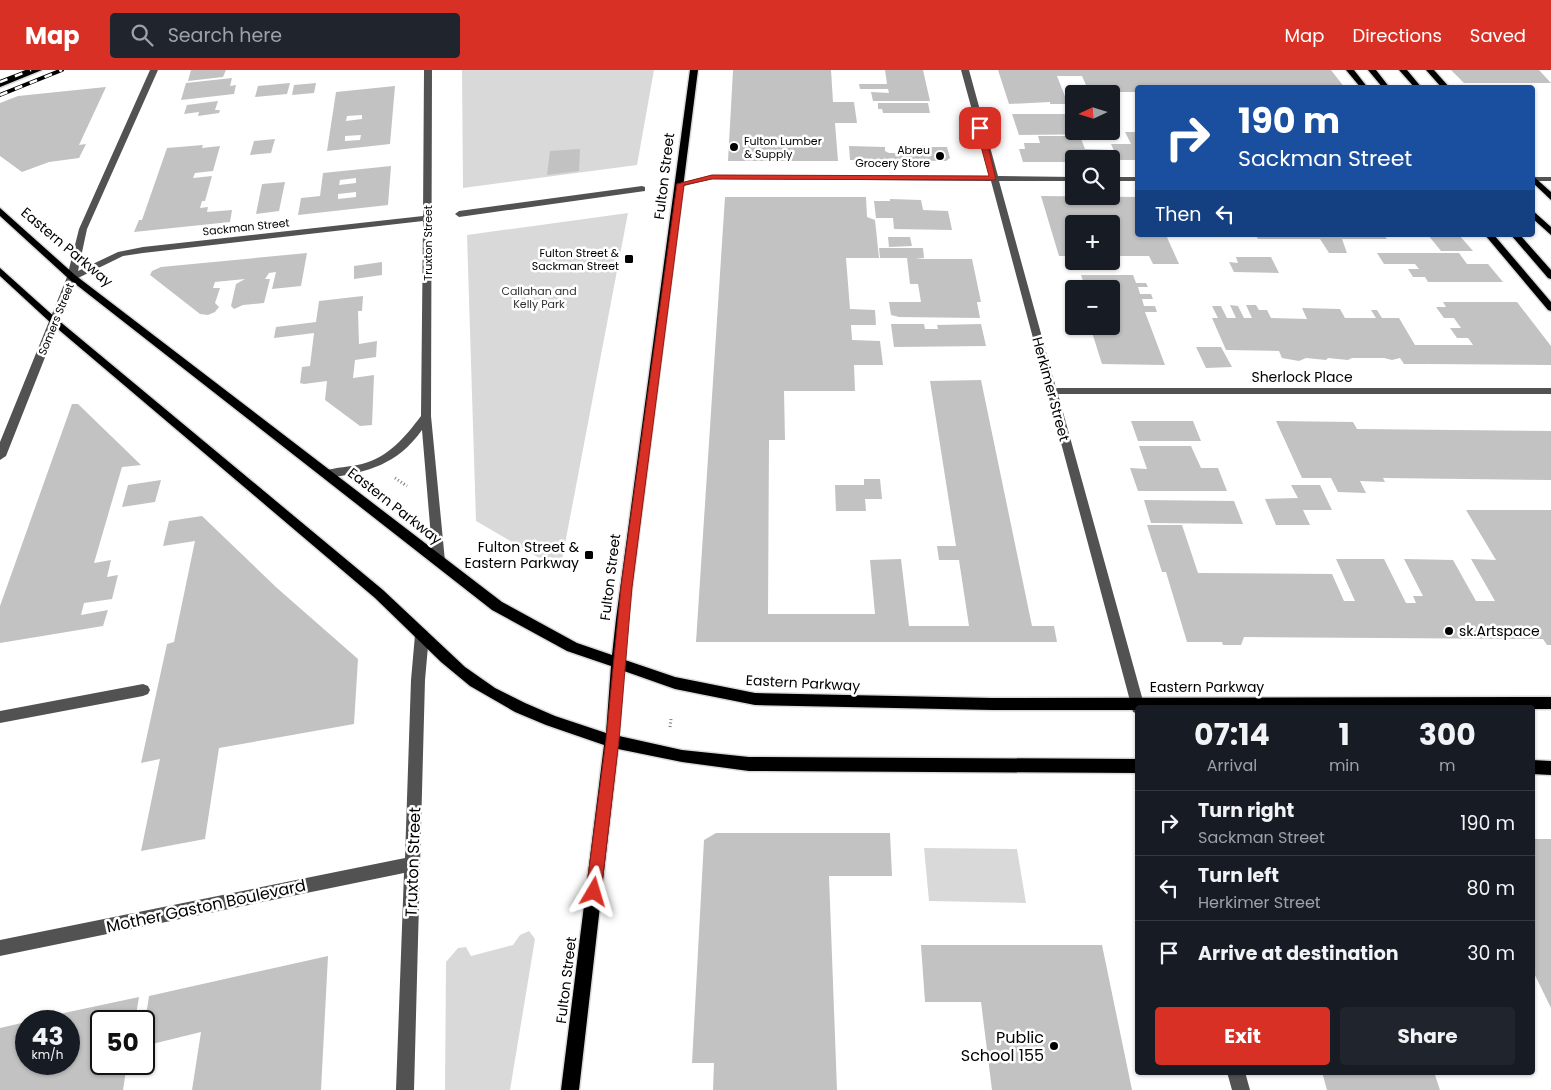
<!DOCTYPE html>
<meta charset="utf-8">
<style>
:root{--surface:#171b24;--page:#20242c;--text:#f1f3f6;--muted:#9ea1a6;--line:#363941;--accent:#d93025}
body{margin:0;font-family:Poppins,sans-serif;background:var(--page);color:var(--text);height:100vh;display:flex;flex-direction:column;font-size:19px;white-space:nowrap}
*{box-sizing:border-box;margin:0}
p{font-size:16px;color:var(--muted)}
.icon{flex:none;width:28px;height:28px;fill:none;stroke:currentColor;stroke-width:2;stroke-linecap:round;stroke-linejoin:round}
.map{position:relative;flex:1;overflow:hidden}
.details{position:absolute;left:1135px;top:635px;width:400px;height:370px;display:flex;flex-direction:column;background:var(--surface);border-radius:5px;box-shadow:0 1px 4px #0004}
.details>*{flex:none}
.top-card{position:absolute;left:1135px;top:15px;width:400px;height:152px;border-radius:5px;box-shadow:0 1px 4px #0004;background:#1a4fa0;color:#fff;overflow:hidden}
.needle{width:32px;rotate:266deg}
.buttons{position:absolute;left:1065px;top:15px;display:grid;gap:10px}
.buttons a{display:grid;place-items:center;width:55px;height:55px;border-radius:5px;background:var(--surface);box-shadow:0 1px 4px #0004;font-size:25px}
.speed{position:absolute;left:15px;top:940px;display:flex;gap:10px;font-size:25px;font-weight:700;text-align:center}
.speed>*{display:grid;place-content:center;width:65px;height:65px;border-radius:50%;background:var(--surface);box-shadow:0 1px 4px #0004;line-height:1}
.speed small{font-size:12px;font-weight:400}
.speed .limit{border:2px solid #111;border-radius:8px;background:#fff;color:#111}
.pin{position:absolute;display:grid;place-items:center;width:42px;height:42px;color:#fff;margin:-21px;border-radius:10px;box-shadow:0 2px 8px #0006}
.me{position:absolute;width:55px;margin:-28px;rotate:7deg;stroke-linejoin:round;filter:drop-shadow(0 0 4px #0008)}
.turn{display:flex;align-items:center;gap:18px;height:105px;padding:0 20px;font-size:22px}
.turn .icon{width:65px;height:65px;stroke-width:2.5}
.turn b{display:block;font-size:35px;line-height:42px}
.then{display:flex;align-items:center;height:48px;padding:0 20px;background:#0003;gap:10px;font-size:19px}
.eta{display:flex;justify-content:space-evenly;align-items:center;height:85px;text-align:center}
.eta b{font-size:30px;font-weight:700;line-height:35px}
.primary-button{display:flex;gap:10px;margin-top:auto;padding:10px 20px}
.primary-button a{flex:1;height:58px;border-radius:5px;background:var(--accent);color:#fff;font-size:20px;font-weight:700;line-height:58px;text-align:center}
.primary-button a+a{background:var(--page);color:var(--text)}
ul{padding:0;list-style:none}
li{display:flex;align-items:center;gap:15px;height:65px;padding:0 20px;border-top:1px solid var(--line)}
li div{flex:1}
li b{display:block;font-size:19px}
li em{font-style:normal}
header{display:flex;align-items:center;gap:30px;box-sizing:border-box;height:70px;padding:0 25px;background:var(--accent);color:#fff}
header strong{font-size:24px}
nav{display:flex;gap:28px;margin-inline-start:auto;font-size:18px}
.search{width:350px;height:45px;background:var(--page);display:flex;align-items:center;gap:12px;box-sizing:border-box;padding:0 18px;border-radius:5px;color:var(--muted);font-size:19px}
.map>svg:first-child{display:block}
.green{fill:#d9d9d9}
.building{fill:#c2c2c2;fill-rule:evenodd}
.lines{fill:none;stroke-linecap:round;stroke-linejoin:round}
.major-casing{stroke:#dbdbdb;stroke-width:3}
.path{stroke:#747474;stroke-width:3;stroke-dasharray:1 2.5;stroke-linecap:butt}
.minor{fill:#525252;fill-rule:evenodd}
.major{fill:#000;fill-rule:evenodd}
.rail-casing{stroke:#000;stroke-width:4}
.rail{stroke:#fff;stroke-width:2.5;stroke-dasharray:8;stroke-linecap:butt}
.route{fill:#d93025;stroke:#8d1f18}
.poi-dot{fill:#000;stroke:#fff;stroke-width:2}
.labels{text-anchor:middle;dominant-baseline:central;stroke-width:5;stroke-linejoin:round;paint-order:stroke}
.far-poi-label{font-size:11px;fill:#000;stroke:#fff;text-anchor:end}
.far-street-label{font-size:11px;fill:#000;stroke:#fff}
.far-park-label{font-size:11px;fill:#303030;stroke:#fff}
.street-label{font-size:14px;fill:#000;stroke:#fff}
.poi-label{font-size:14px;fill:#000;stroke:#fff;text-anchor:end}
.near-street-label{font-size:16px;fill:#000;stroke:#fff}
.near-poi-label{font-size:16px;fill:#000;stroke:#fff;text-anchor:end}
</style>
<header>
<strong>Map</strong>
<div class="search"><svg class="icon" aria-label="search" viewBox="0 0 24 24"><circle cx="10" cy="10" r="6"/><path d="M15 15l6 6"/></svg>Search here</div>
<nav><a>Map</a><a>Directions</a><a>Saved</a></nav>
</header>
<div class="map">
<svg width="1551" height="1020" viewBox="0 0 1551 1020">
<rect width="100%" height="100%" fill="#fff"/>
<g class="green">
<polygon points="462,0 654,0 637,95 463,118"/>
<polygon points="628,143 560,500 476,451 467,165"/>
<polygon points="924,778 1017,779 1026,833 929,831"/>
<polygon points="529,861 535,869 510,1020 445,1020 446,892 458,878 466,877 471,886 513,875 520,865"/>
</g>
<g class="building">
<polygon points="191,0 226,0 223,7 188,11"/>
<polygon points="733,0 831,0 833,32 854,32 857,53 835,53 838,91 728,91"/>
<polygon points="885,0 923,0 930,31 873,31 871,22 889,23 888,19 860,19 859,14 887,14"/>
<polygon points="998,0 1331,0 1345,18 1138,18 1138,22 1089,22 1082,6 1057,6 1068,34 1050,34 1050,32 1009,34"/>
<polygon points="1451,0 1539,0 1551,13 1464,13"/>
<polygon points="232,8 230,16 236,15 234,24 181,30 186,13"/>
<polygon points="290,13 287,24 255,27 258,16"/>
<polygon points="316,13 314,23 292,25 294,15"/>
<path d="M 395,16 L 390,74 L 327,81 L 336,22 ZM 362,45 L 362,49 L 346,51 L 347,46 ZM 361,65 L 360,70 L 345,71 L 345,66 Z"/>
<polygon points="106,17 79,75 86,74 79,88 49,92 22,102 0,86 0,33 18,26"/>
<polygon points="218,31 215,40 220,40 219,43 198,46 199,42 184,44 187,35"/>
<polygon points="878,33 928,33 930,43 883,43 882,39 878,39"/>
<polygon points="1012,44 1072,44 1074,61 1106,61 1108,64 1019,65"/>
<polygon points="1125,62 1138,62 1138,90 1118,90 1111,74 1131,74"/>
<polygon points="1038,66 1080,66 1085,79 1112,80 1117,92 1111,92 1111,89 1074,89 1074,92 1023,92 1019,79 1025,79 1024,73 1040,73"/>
<polygon points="275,69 271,83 250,85 254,71"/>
<polygon points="203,75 202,78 220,76 213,101 195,103 193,108 212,106 205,131 202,131 200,138 208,137 207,142 232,140 230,152 134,162 139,150 142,150 167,78"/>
<polygon points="849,76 885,77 885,81 889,83 910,83 911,77 947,77 950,88 946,91 850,90"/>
<polygon points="580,79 579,101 547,105 550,81"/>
<path d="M 391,96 L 388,135 L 298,145 L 301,128 L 320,126 L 323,103 ZM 356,108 L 356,113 L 339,115 L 340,110 ZM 356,122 L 356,127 L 338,129 L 338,124 Z"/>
<polygon points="285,112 279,141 256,144 262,114"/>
<polygon points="1041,126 1138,127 1138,165 1166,165 1179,194 1153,194 1149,186 1111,186 1111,154 1074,154 1074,186 1059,186"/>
<polygon points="725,127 866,127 867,147 875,150 879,188 846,188 850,239 875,240 876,255 851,255 852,270 880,271 883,295 854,295 855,321 784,321 785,370 769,370 768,544 875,544 870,490 901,489 909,556 969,556 959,490 939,490 937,476 956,476 930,311 981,310 1032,556 1054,556 1057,572 696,572"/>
<polygon points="890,129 921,130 923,140 948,141 952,160 894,159 893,148 876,148 874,131 890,131"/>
<polygon points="1255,165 1384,165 1387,169 1342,169 1347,183 1329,183 1320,169 1258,169"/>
<polygon points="1428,165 1459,165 1473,181 1441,181"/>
<polygon points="888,167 910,167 912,176 889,177"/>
<polygon points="879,178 923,178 924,188 915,189 972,189 981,232 977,232 980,248 899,247 891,245 889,232 921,232 918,214 910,214 907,188 880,188"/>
<polygon points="307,183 301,216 272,219 276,202 269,203 265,209 270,209 264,233 243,235 234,239 231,236 236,214 245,209 215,212 213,218 220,218 215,233 219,237 215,242 208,245 200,244 150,205 152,201 161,197"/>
<polygon points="1377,183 1459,183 1467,194 1488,194 1503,212 1428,212 1425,207 1413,207 1408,199 1419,199 1415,194 1384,194"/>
<polygon points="1236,187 1271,187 1279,203 1234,202 1229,192 1238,193"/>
<polygon points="382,192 382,205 354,209 354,196"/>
<polygon points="1081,205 1133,205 1136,213 1146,213 1148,217 1138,217 1140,224 1151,224 1153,229 1142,229 1144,236 1155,236 1157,242 1145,242 1165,295 1102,294 1090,256 1111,256 1111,219 1086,219"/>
<polygon points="363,226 362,241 358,241 359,274 377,271 376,287 355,290 353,308 374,305 372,355 360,356 325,330 327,311 304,314 300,313 302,297 310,296 314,263 274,268 276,257 316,252 319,231"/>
<polygon points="1443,232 1517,232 1551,276 1551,295 1428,294 1419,279 1428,294 1404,294 1400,288 1392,290 1384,288 1352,288 1348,290 1328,288 1326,290 1306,288 1299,291 1282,288 1279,281 1226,280 1212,248 1218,248 1212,236 1221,236 1227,248 1236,248 1230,235 1238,236 1244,248 1252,248 1246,235 1256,235 1259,240 1267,240 1271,248 1307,249 1302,238 1340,239 1345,248 1376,248 1371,240 1377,240 1382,248 1399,248 1415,275 1473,275 1468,268 1457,268 1450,258 1461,258 1454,248 1444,248 1436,237 1446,237"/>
<polygon points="891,254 924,254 925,259 938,259 937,255 981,254 986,276 894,277"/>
<polygon points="1196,277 1221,277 1232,297 1206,298"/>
<polygon points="72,334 78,334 141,395 122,397 94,493 111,490 107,507 118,505 112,529 84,533 81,545 108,540 103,556 0,573 0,536"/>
<polygon points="1131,351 1193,351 1201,371 1138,371"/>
<polygon points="1276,351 1353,352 1357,359 1551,361 1551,410 1383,408 1385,412 1360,411 1366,423 1338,422 1331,408 1302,408"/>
<polygon points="1139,376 1191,376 1201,398 1218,398 1227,421 1138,421 1130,398 1147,399"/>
<polygon points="864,409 880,409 882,429 865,429 866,441 836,441 835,415 864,415"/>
<polygon points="161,410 155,432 122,437 128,415"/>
<polygon points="1291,415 1320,415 1332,440 1303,440 1310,455 1276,455 1265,429 1298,428"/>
<polygon points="1144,430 1234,431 1243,454 1151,453"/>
<polygon points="1466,440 1551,440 1551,575 1547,575 1543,569 1244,567 1241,575 1223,575 1222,572 1187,572 1166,502 1162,502 1147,455 1182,455 1198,503 1332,504 1344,531 1355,531 1336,489 1384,489 1406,533 1416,533 1413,526 1423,526 1404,489 1453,490 1476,531 1495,531 1471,489 1496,490"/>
<polygon points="202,446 277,518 358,589 354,654 219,678 205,769 141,781 160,689 141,693 167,574 174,572 195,471 163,476 169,451"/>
<polygon points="716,763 890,763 892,806 829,806 837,1020 713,1020 714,993 692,993 704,770"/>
<polygon points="1532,769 1551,769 1551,938 1532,899"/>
<polygon points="921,875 1102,875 1132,1020 992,1020 981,932 925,932"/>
<polygon points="328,886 321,1020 192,1020 201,962 144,976 144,959 149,926"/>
<polygon points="139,927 135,951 101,951 101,994 127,994 123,1020 0,1020 0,958 26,952 26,994 69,994 69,951 31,950"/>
<polygon points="1322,1002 1434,1002 1440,1020 1327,1020"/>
</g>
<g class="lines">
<defs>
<g id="major">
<polygon points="32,0 42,0 0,17 0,12"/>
<polygon points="690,0 698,0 628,549 625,590 675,607 755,623 992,628 1551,627 1551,639 1138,638 1138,640 992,640 755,635 675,619 624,601 619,666 682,680 749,687 1138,689 1138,703 749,701 682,692 618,679 579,1020 561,1020 604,675 546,655 515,642 470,616 441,592 375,528 52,254 0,206 0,198 58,250 383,520 465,597 495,618 525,633 555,646 606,663 611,596 567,581 492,540 69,209 0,146 0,138 75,205 502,532 577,573 612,585 616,549"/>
<polygon points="1346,0 1354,0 1368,18 1361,18"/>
<polygon points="1368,0 1376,0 1390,18 1383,18"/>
<polygon points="1399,0 1407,0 1422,18 1415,18"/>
<polygon points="1426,0 1434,0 1450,18 1442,18"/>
<polygon points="1532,105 1551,122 1551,130 1532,112"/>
<polygon points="1532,140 1551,157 1551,165 1532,148"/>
<polygon points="1485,165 1494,165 1551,232 1551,241 1548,240"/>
<polygon points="1511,165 1520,165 1551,200 1551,209 1548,208"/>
<polygon points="1532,690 1551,691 1551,705 1532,704"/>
</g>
</defs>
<use href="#major" class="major-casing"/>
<g class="path">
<polyline points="395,408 407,416"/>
<polyline points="670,657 671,649"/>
</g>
<g class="minor">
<path d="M 150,0 L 158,0 L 87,159 L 78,201 L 118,182 L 143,177 L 423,146 L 424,0 L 432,0 L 431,346 L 445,491 L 443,494 L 435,494 L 433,491 L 422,360 C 397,395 368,402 328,408 L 322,404 L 324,401 C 336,397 350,397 362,394 C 389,387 405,367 421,346 L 423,151 L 143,183 L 123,186 L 76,209 L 6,386 L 0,390 L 0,372 L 67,207 L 79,159 Z"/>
<polygon points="961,0 969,0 998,106 1074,107 1074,111 999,111 1056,318 1551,318 1551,324 1058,324 1145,638 1138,638 1138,644 1133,642 991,111 712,109 680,117 676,114 712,105 990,106"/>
<rect x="1111" y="107" width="27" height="4"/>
<rect x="1532" y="107" width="19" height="4"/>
<polygon points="642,116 645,117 645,121 459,147 455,144 459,141"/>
<polygon points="422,560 427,561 429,565 425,610 414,1020 396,1020 404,803 0,886 0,870 405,788 411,610 415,565 417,561"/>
<polygon points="143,614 148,616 150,620 148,624 143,626 0,653 0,641"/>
<polygon points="1227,1002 1245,1002 1250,1020 1232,1020"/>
</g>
<use href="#major" class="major"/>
<defs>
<g id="rail">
<polyline points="0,12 31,0"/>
<polyline points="0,25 62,0"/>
</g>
</defs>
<use href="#rail" class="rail-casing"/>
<use href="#rail" class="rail"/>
</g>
<polygon class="route" points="980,55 984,58 996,110 712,109 684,115 632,517 619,670 601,822 599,827 594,829 589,827 586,822 606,670 621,517 677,114 712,105 989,106 976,58"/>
<g class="poi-dot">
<circle cx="734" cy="77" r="5"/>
<circle cx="940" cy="86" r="5"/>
<rect x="624" y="184" width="10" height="10" rx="2.5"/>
<rect x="584" y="480" width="10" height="10" rx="2.5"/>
<circle cx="1449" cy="561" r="5"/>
<circle cx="1054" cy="976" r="5"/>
</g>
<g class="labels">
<g class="far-poi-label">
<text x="744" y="71" text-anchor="start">Fulton Lumber<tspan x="744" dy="13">&amp; Supply</tspan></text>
<text x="930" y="80">Abreu<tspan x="930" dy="13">Grocery Store</tspan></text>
<text x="619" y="183">Fulton Street &amp;<tspan x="619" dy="13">Sackman Street</tspan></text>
</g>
<g class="far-street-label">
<text transform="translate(246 157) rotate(-6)">Sackman Street</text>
<text transform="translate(428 173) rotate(-90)">Truxton Street</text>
<text transform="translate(56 249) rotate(-68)">Somers Street</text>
</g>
<g class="far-park-label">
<text x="539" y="221">Callahan and<tspan x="539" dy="13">Kelly Park</tspan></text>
</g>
<g class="street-label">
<text transform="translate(664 106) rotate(-83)">Fulton Street</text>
<text transform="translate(67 177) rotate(40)">Eastern Parkway</text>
<text x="1302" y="307">Sherlock Place</text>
<text transform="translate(1051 319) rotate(75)">Herkimer Street</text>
<text transform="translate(395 436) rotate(38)">Eastern Parkway</text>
<text transform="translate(610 507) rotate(-83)">Fulton Street</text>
<text transform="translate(803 613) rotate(3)">Eastern Parkway</text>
<text x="1207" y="617">Eastern Parkway</text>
<text transform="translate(566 910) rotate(-83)">Fulton Street</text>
</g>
<g class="poi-label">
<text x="579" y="477">Fulton Street &amp;<tspan x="579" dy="16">Eastern Parkway</tspan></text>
<text x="1459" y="561" text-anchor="start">sk.Artspace</text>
</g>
<g class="near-street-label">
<text transform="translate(413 792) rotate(-88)">Truxton Street</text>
<text transform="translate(206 836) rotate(-12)">Mother Gaston Boulevard</text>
</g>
<g class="near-poi-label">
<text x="1044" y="967">Public<tspan x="1044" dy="18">School 155</tspan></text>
</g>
</g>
</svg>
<div class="buttons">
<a><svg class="needle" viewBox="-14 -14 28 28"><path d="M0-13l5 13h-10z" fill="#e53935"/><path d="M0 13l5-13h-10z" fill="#9ea1a6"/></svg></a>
<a><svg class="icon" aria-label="search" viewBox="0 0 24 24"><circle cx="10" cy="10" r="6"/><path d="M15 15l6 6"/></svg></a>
<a>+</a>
<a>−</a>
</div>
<div class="speed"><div>43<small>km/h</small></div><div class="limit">50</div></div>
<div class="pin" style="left:980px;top:58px;background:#d93025"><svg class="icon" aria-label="arrive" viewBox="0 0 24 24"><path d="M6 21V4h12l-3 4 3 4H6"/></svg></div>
<svg class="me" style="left:594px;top:822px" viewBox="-20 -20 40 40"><path d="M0-17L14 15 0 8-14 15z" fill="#d93025" stroke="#fff" stroke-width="4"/></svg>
<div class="top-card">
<div class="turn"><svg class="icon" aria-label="right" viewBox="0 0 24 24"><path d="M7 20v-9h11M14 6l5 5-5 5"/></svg><div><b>190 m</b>Sackman Street</div></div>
<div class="then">Then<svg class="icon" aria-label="left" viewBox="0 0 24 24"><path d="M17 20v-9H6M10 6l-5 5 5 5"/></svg></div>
</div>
<section class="details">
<div class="eta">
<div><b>07:14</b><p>Arrival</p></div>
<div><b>1</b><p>min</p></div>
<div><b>300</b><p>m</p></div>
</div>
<ul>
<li><svg class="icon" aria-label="right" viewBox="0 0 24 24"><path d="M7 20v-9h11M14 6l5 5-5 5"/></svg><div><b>Turn right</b><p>Sackman Street</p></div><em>190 m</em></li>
<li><svg class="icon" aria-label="left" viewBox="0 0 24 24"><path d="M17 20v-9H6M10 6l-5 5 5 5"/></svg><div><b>Turn left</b><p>Herkimer Street</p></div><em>80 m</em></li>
<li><svg class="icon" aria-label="arrive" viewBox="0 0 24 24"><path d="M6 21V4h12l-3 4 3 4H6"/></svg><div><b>Arrive at destination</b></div><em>30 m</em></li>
</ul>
<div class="primary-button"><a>Exit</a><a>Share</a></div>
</section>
</div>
